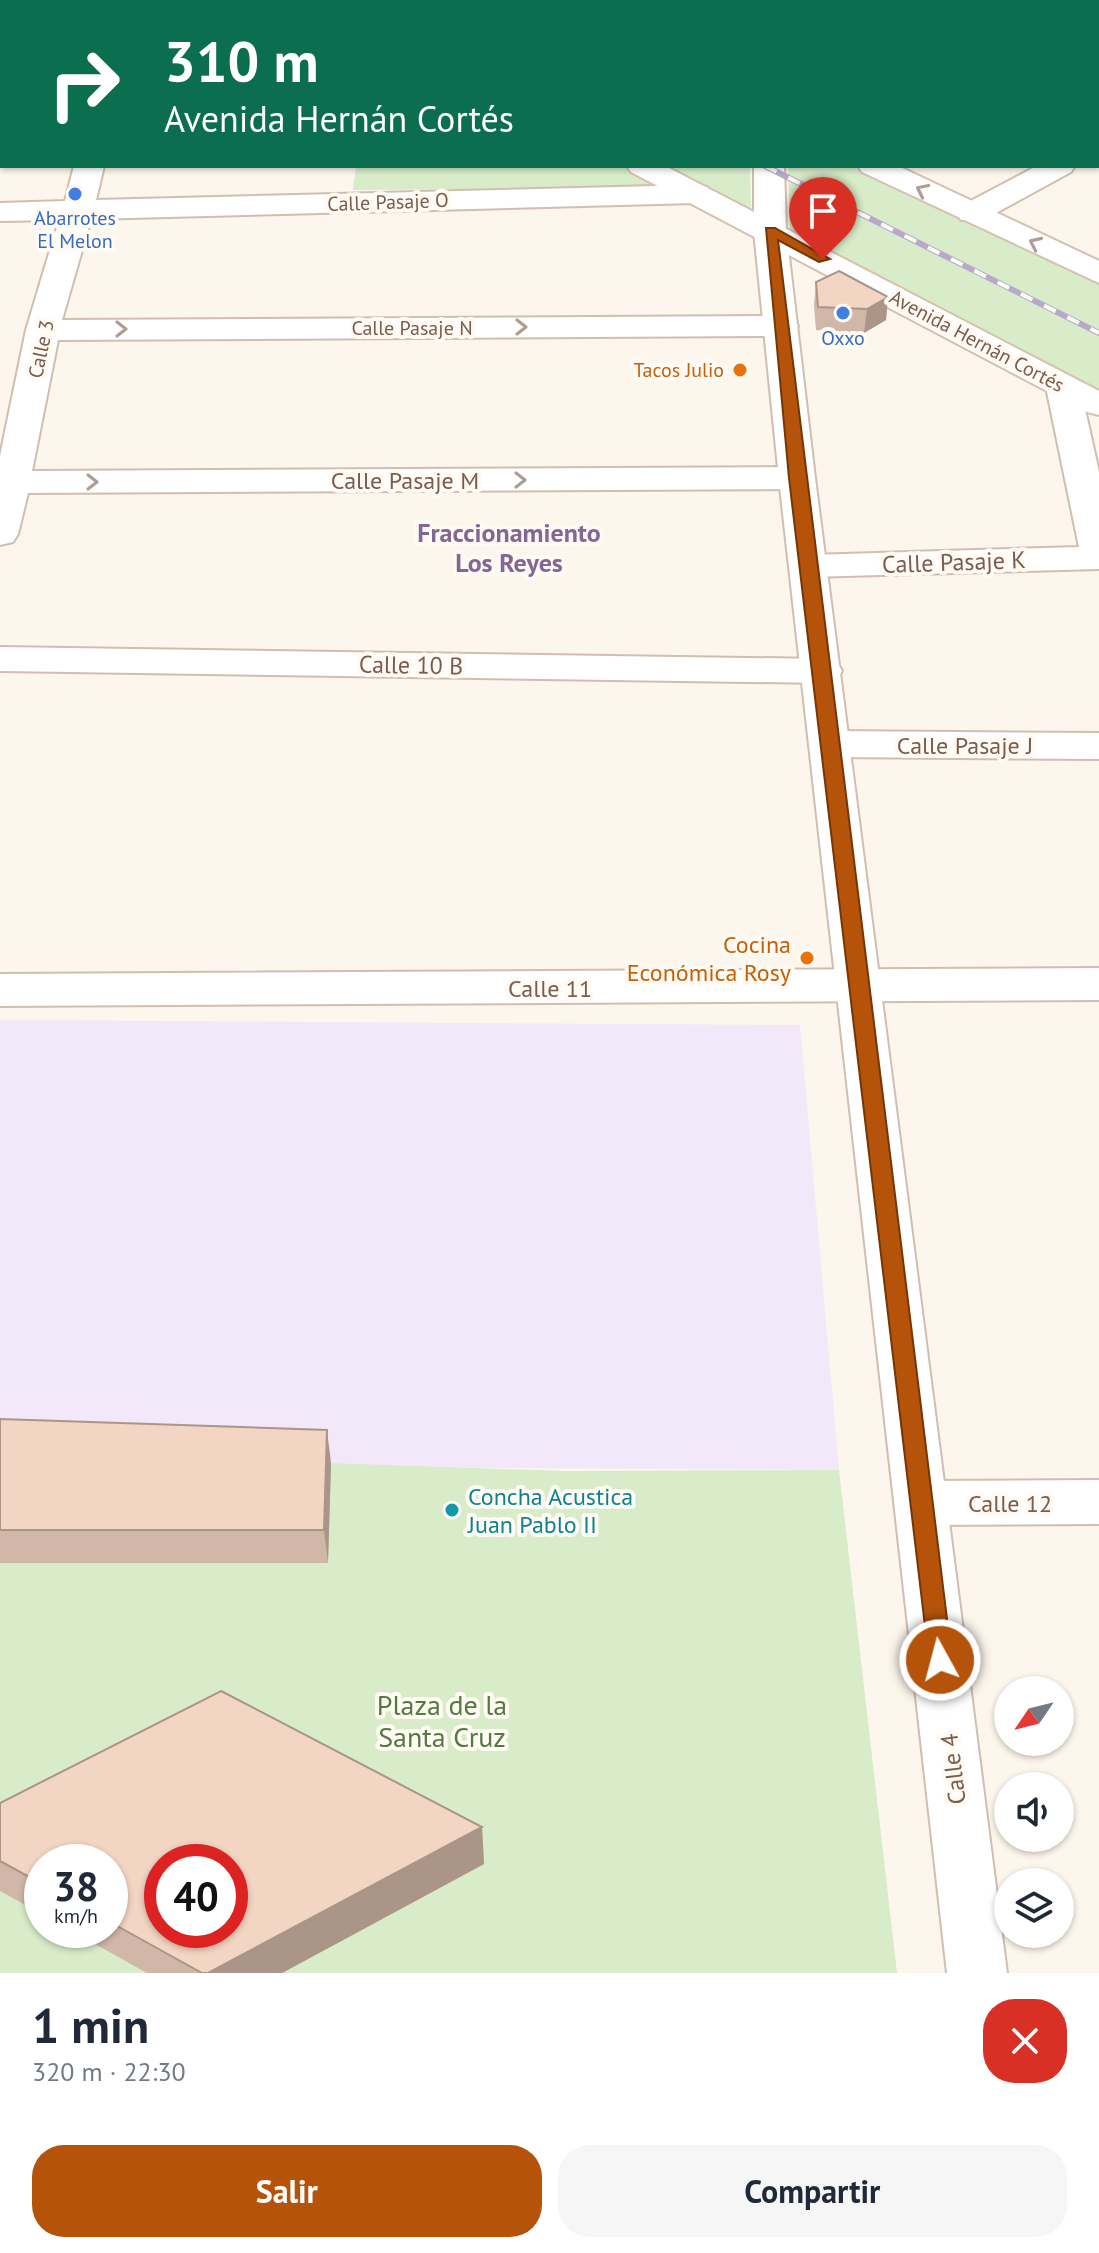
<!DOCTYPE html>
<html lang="es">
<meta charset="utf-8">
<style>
:root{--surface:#fff;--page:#f6f6f7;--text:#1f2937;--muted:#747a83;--accent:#b45309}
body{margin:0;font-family:"PT Sans",sans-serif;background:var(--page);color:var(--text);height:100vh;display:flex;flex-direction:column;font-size:30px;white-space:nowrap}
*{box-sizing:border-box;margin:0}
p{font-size:26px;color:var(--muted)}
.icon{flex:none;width:44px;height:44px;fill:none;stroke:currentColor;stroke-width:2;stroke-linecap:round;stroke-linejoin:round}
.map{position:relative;height:1973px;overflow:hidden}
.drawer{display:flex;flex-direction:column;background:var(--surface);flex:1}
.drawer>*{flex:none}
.guide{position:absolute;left:0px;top:0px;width:1100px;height:168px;box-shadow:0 2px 6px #0004;background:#0b6e4f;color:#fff;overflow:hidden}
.needle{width:52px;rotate:235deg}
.buttons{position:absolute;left:994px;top:1676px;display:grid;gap:16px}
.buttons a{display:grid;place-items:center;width:80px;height:80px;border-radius:50%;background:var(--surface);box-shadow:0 2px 6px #0004;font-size:40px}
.speed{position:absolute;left:24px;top:1844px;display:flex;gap:16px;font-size:40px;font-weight:700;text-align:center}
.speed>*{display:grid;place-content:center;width:104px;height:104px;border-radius:50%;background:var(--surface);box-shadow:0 2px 6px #0004;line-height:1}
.speed small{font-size:20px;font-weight:400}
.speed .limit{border:12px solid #d22;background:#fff;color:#111}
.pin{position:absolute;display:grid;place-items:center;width:68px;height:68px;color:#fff;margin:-82px -34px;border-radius:50% 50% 50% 0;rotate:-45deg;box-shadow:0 0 8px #0007}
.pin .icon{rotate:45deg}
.me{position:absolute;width:88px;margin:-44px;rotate:353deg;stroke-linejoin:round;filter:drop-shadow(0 0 6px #0008)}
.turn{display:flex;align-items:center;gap:28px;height:168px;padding:0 32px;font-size:36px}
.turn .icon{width:104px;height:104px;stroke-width:2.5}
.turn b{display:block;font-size:56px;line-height:68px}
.round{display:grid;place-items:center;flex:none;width:84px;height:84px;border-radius:32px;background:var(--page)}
.headline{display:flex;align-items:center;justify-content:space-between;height:136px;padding:0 32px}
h1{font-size:48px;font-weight:600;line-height:60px}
.primary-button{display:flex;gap:16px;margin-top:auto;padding:16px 32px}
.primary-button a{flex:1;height:92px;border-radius:32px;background:var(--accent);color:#fff;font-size:32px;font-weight:600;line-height:92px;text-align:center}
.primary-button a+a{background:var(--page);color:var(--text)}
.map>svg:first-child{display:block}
.education{fill:#f3e8fa}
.green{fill:#d8ecc9;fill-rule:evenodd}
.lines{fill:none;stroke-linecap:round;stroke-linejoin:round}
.minor-casing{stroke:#d1beb0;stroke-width:4}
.tertiary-casing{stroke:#d1beb0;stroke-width:4}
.secondary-casing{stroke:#d6c0b0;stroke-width:4}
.minor{fill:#fff;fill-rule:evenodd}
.tertiary{fill:#fff;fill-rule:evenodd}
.secondary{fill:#fff;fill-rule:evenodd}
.rail-casing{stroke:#b9a8c9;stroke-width:6}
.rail{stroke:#fffaf3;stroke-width:4;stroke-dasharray:13;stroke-linecap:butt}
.wall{fill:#d1b7a8}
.shaded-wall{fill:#aa9588}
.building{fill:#f3d5c3;stroke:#aa9588;stroke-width:2;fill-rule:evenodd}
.oneway{stroke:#af9d94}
.route{fill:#b45309;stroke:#753606;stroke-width:2}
.shop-dot{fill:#3f7fe0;stroke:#fffaf3;stroke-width:3}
.food-dot{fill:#e8710a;stroke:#fffaf3;stroke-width:3}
.culture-dot{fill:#0f9aa8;stroke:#fffaf3;stroke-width:3}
.labels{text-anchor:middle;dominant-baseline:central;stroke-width:8;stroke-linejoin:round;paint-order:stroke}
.far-street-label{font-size:20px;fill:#7a5c4d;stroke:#fffaf3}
.far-shop-label{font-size:20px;fill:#366cbe;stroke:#fffaf3}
.far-food-label{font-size:20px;fill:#c56008;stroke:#fffaf3;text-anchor:end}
.street-label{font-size:24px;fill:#7a5c4d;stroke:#fffaf3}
.food-label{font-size:24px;fill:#c56008;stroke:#fffaf3;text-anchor:end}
.culture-label{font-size:24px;fill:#0d838f;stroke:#fffaf3;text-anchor:start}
.neighbourhood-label{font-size:26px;font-weight:bold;fill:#846695;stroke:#fffaf3}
.near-park-label{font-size:28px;fill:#537a41;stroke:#fffaf3}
</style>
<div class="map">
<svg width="1099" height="1973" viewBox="0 0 1099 1973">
<rect width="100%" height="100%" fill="#fdf6ec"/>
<polygon class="education" points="0,1020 800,1025 839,1470 0,1465"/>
<g class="green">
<polygon points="356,166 627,166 668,188 353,190"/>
<polygon points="659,166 750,166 751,212"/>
<polygon points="788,166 856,166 1099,282 1099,395 790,231"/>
<path d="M 0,1452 L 565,1471 L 839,1470 L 897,1973 L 0,1973 ZM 42,1862 L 110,1862 L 110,1930 L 42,1930 ZM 162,1862 L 230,1862 L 230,1930 L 162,1930 Z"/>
</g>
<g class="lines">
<defs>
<g id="minor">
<polygon points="111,0 139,0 110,2"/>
<polygon points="979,0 1010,0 978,2"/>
<rect x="0" y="52" width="2" height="18"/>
<polygon points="1099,136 1099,155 1098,155 1098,136"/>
<polygon points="74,166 104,166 96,200 696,185 707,187 712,194 707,201 696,203 91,219 62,320 781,316 793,319 798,326 793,333 781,336 58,340 32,471 797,467 810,470 815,478 810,486 797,489 28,493 18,534 13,542 0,545 0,456 26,330 59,220 0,221 0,203 65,201"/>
<polygon points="1037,166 1075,166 1071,172 983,220 961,220 956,213 961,206"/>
<polygon points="1063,377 1075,380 1080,387 1099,472 1099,569 809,577 796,574 790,566 796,558 809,555 1079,547 1046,387 1051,380"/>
<polygon points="0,647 823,659 837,662 842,671 837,680 823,683 0,671"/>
<polygon points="831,731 1099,733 1099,759 831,757 817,753 811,744 817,735"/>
<polygon points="1099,968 1099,1000 0,1006 0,974"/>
<polygon points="1099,1480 1099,1524 922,1525 903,1519 896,1503 903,1487 922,1481"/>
</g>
<g id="tertiary">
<polygon points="727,0 755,0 756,2 728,2"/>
<polygon points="754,166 784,166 786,231 815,478 1007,1973 947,1973 779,478 754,231"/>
</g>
<g id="secondary">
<polygon points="305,0 336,0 337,2 306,2"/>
<polygon points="507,0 539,0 540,2 508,2"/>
<polygon points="627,166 665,166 1099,391 1099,415 1087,412 631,172"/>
<polygon points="858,166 898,166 1099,261 1099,283 862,172"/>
</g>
</defs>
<use href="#minor" class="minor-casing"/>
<use href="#tertiary" class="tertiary-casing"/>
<use href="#secondary" class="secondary-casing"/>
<use href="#minor" class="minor"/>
<use href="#tertiary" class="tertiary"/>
<use href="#secondary" class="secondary"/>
<defs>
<g id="rail">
<polyline points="432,0 436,2"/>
<polyline points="765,166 1099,333"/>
</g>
</defs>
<use href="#rail" class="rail-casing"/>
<use href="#rail" class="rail"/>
</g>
<g class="wall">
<polygon points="816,282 888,297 886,320 864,333 816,330 814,305"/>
<polygon points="0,1419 331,1463 328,1563 0,1563"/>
<polygon points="0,1803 482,1827 484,1864 282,1973 147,1973 70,1930 110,1930 110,1862 42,1862 42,1914 0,1891"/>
</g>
<g class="shaded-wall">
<polygon points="888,297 886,320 864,333 867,309"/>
<polygon points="327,1430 331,1463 328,1563 324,1530"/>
<polygon points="482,1827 484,1864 282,1973 208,1973"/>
</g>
<g class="building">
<polygon points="839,271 888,297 867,309 818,307 816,282"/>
<polygon points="0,1419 327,1430 324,1530 0,1530"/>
<path d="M 221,1691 L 482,1827 L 208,1973 L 202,1973 L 110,1922 L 110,1862 L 42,1862 L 42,1884 L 0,1861 L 0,1803 ZM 162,1862 L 230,1862 L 230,1930 L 162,1930 Z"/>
</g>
<defs><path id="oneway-chevron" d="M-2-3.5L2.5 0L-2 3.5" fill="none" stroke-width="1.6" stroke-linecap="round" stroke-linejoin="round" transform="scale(2)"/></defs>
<g class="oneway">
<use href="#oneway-chevron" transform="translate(922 190) rotate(-154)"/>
<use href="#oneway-chevron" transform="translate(1035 243) rotate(-155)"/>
<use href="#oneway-chevron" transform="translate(521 327)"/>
<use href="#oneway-chevron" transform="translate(121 329)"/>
<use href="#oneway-chevron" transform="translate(520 480)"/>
<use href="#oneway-chevron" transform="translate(92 482)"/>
</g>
<polygon class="route" points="766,228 775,228 830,259 819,262 778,240 952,1660 948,1667 940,1670 932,1667 929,1660 789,478"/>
<g class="shop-dot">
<circle cx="75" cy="194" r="8"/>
<circle cx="843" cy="313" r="8"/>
</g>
<g class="food-dot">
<circle cx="740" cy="370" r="8"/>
<circle cx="807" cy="958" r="8"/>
</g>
<circle class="culture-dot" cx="452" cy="1510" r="8"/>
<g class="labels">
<g class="far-street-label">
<text transform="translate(388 202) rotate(-2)">Calle Pasaje O</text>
<text x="412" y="328">Calle Pasaje N</text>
<text transform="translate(977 341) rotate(28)">Avenida Hernán Cortés</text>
<text transform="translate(41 349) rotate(-78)">Calle 3</text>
</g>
<g class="far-shop-label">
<text x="75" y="218">Abarrotes<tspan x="75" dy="23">El Melon</tspan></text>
<text x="843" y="338">Oxxo</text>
</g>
<g class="far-food-label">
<text x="724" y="370">Tacos Julio</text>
</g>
<g class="street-label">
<text x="405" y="480">Calle Pasaje M</text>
<text transform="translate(954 562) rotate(-2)">Calle Pasaje K</text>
<text transform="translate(411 665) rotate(1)">Calle 10 B</text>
<text x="965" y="745">Calle Pasaje J</text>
<text x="550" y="988">Calle 11</text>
<text x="1010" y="1503">Calle 12</text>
<text transform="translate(953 1769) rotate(-97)">Calle 4</text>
</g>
<g class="food-label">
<text x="791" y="944">Cocina<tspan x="791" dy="28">Económica Rosy</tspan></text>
</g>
<g class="culture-label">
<text x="468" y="1496">Concha Acustica<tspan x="468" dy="28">Juan Pablo II</tspan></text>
</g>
<g class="neighbourhood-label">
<text x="509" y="532">Fraccionamiento<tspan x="509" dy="30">Los Reyes</tspan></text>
</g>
<g class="near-park-label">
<text x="442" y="1704">Plaza de la<tspan x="442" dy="32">Santa Cruz</tspan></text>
</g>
</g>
</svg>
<div class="buttons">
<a><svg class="needle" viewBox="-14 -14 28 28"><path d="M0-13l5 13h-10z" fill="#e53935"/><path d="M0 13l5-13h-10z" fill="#747a83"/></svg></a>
<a><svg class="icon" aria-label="sound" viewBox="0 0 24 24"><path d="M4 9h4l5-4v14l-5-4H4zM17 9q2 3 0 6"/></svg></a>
<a><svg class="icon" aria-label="layers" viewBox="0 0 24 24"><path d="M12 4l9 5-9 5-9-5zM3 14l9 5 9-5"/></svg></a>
</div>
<div class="speed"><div>38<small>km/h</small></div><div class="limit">40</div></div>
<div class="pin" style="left:823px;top:259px;background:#d93025"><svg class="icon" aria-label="arrive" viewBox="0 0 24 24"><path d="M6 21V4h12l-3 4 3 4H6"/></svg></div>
<svg class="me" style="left:940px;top:1660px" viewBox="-20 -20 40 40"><circle r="17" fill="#b45309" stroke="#fff" stroke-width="3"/><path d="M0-11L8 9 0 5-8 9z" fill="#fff"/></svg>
<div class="guide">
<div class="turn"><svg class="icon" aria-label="right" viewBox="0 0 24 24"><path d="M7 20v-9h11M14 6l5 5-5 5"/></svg><div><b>310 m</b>Avenida Hernán Cortés</div></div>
</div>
</div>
<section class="drawer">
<div class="headline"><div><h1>1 min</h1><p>320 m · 22:30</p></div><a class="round" style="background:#d93025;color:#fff"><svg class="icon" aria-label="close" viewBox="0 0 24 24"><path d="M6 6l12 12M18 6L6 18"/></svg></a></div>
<div class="primary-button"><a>Salir</a><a>Compartir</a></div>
</section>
